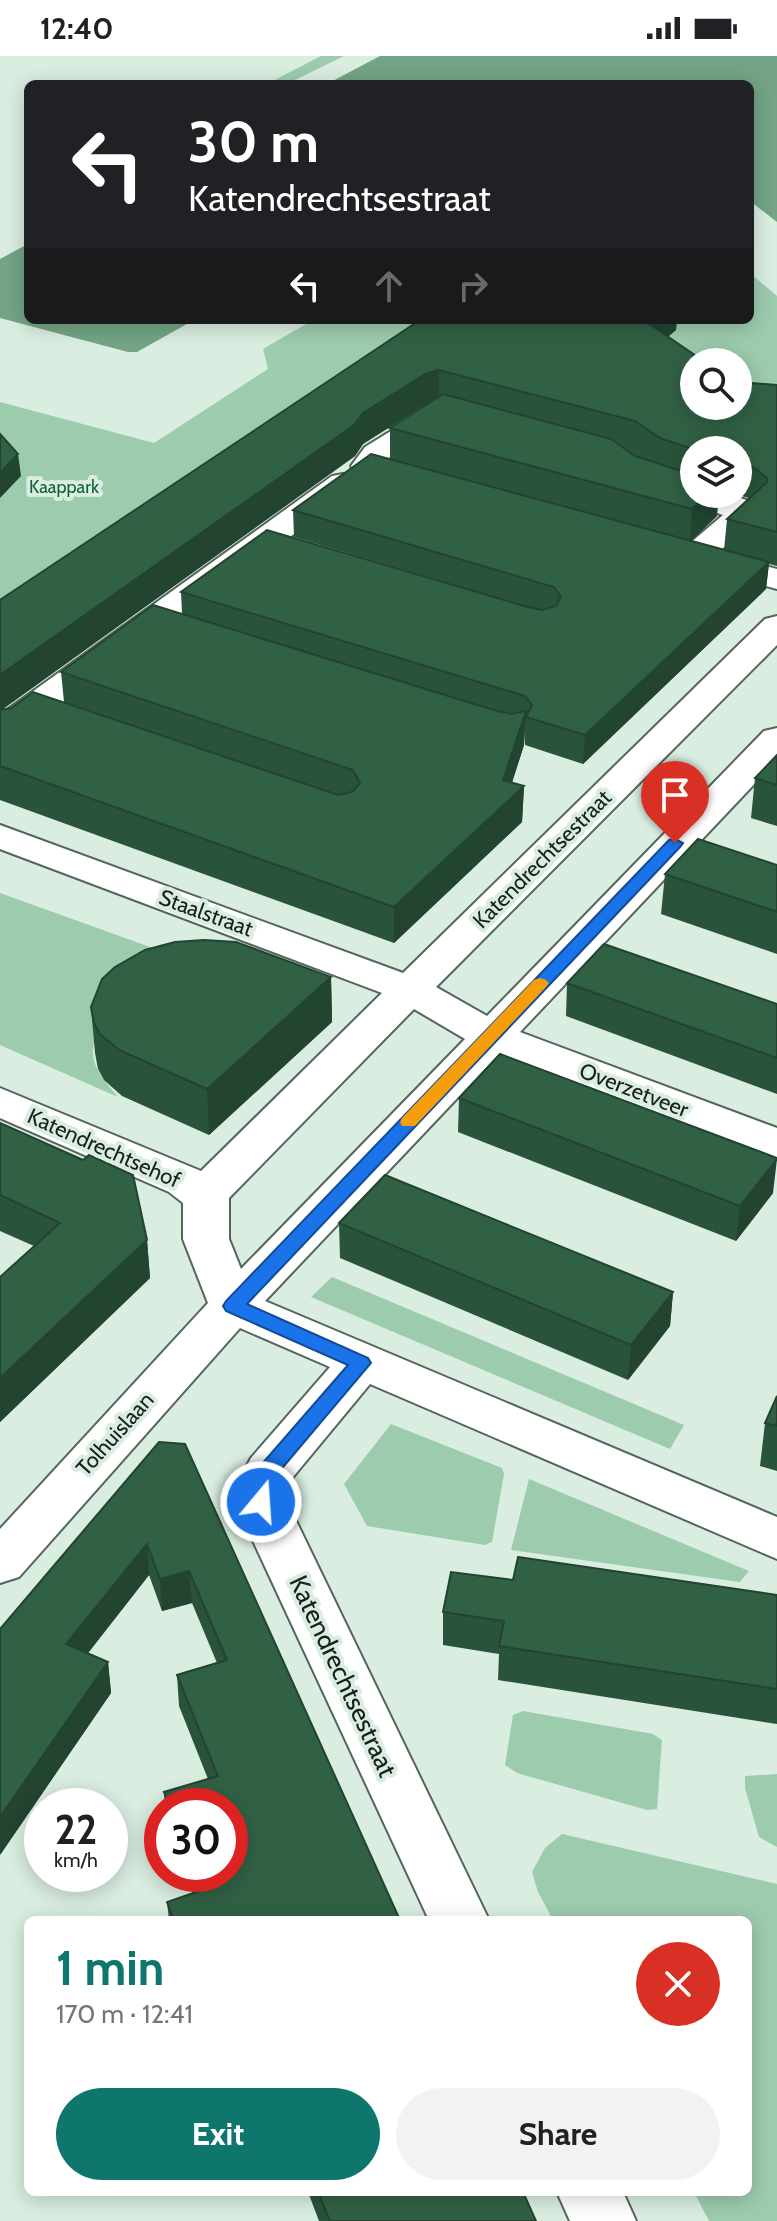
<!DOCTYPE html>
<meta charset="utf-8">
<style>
:root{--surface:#fff;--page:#f2f2f2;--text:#202124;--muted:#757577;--accent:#0f766e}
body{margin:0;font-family:Cabin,sans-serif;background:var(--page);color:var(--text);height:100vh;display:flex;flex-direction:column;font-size:30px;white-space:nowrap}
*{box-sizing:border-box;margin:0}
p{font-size:26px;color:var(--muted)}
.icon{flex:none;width:44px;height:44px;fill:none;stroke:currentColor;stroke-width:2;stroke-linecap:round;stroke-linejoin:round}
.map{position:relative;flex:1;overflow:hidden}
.panel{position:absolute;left:24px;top:1860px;width:728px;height:280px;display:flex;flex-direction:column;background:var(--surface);border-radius:12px;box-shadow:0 4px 20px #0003}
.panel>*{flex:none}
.guide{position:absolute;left:24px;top:24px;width:730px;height:244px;border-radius:12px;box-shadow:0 4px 20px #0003;background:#202124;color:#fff;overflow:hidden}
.tools{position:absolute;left:680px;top:292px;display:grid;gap:16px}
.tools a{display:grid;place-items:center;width:72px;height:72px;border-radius:50%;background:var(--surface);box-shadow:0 4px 20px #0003;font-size:40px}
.speed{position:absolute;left:24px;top:1732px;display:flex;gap:16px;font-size:40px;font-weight:700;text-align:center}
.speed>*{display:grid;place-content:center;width:104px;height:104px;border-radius:50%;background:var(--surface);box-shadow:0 4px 20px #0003;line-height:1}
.speed small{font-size:20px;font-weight:400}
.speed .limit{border:12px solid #d22;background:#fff;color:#111}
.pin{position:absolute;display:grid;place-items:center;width:68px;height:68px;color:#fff;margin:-82px -34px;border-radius:50% 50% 50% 0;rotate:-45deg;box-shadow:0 0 8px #0007}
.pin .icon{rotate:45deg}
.me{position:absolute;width:88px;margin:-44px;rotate:18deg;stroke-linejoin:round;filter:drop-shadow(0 0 6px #0008)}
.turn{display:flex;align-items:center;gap:28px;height:168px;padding:0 32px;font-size:36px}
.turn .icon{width:104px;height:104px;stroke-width:2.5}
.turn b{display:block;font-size:56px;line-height:68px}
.lanes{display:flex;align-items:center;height:76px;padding:0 32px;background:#0003;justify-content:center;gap:40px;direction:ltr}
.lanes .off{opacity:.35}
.round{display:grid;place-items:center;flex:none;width:84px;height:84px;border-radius:42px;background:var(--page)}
.overview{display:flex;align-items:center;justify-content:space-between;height:136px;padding:0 32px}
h1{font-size:48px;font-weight:800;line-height:60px;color:var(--accent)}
.primary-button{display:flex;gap:16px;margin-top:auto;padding:16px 32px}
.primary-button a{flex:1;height:92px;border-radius:48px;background:var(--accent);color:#fff;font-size:32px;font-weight:800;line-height:92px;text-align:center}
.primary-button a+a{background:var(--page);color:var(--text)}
.status{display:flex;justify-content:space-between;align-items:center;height:56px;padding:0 40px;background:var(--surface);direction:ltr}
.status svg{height:22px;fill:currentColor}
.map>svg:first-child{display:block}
.green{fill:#9dcbae}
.water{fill:#73a485}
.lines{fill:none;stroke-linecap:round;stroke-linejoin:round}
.pedestrian-casing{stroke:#54665b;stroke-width:4}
.minor-casing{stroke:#54665b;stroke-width:4}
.pedestrian{fill:#fff;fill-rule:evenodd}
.minor{fill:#fff;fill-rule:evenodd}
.wall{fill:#2a533b;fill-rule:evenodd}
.shaded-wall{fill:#224430}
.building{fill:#316145;stroke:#224430;stroke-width:2}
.route{fill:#1a73e8;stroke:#114b97;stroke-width:2}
.slow{fill:#f59e0b}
.labels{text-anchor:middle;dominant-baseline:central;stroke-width:8;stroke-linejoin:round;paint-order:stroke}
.far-park-label{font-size:18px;fill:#0e633b;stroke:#d9ede0}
.street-label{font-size:22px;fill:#19201b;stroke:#d9ede0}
.near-street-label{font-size:26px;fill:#19201b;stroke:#d9ede0}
</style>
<div class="status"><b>12:40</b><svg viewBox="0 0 49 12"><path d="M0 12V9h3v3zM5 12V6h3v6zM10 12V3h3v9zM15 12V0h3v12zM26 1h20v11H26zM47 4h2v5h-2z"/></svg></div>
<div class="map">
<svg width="777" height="2165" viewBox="0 0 777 2165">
<rect width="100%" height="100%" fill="#d9ede0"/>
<g class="green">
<polygon points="321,0 344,0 287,28 267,28"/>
<polygon points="750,217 777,240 777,374 738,347 738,306 694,306 616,264 750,264"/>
<polygon points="313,264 464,264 0,553 0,346 154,387 268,313 263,293"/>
<path d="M 0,837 L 253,928 L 102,966 C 84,1001 95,1014 118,1041 L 0,989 Z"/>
<polygon points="332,1221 684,1369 670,1393 311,1241"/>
<polygon points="391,1368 502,1412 504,1418 492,1486 485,1489 367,1470 344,1428"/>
<polygon points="529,1423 749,1515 740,1526 511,1494"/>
<polygon points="523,1655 653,1678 662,1684 657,1753 647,1754 517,1717 505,1709 513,1659"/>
<polygon points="777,1718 777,1791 759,1781 745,1732 745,1720"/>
<polygon points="562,1778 777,1828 777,2165 709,2165 694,2136 748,2136 748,1864 553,1864 538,1836 532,1816 545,1792"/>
</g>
<g class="water">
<polygon points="380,0 777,0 777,166 750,145 750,28 327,28"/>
<polygon points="28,188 28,264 194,264 137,296 128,296 0,262 0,203"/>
</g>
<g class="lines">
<defs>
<g id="pedestrian">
<polygon points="441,348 452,351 456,357 452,363 387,403 377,417 366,419 355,417 351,410 365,391 430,351"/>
<path d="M 661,419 L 694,429 L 694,438 C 715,438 749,437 762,456 L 706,508 L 694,511 L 682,508 L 678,501 L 682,494 L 723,459 L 650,435 L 645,428 L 650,421 Z"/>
</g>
<g id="minor">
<polygon points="343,418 354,420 359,427 354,434 13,684 0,687 0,659 332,420"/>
<polygon points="710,495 777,513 777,533 698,512 694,505 698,498"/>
<path d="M 777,560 L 777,589 L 436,931 L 487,960 L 764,675 L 777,672 L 777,704 L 520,976 L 777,1072 L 777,1102 L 499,998 L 265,1245 L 777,1461 L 777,1503 L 370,1328 L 293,1421 L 287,1446 L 489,1864 L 429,1864 L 235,1446 L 244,1415 L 251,1402 L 330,1311 L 240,1272 L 19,1521 L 0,1527 L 0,1473 L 208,1247 L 183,1183 L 183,1147 L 169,1136 L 0,1062 L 0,1032 L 201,1115 L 382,937 L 0,793 L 0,769 L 403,917 L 765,563 ZM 414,953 L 465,983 L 241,1213 L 229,1183 L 229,1142 Z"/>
<polygon points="557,2136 623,2136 636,2165 570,2165"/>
</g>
</defs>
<use href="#pedestrian" class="pedestrian-casing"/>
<use href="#minor" class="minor-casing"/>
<use href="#pedestrian" class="pedestrian"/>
<use href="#minor" class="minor"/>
</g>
<g class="wall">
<path d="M 420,264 L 676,274 L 668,281 L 694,350 L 777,329 L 777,510 L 769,508 L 766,533 L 583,708 L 525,689 L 525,670 L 524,689 L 512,727 L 524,730 L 522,766 L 394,887 L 0,744 L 0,544 ZM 426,348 L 428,348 L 390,372 L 390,404 L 293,454 L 294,481 L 491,540 L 181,536 L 182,558 L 61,616 L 64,646 L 3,653 L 355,400 L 363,388 ZM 694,394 L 738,394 L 738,438 L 735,438 L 749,442 L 727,463 L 724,494 L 691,485 L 717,460 L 694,438 Z"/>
<polygon points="777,699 777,770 751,762 755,722"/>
<polygon points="777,809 777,898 661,858 665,818"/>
<polygon points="331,921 332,966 209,1079 122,1040 104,1024 98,1013 95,997 91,951"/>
<polygon points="567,927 777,948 777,1038 566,960"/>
<polygon points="459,1042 773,1137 736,1185 458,1076"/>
<polygon points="0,1067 147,1184 150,1222 0,1366 0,1221 34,1190 0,1175"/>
<polygon points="339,1167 673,1236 670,1270 628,1324 340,1202"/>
<polygon points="777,1340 777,1415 760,1410 765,1367"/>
<polygon points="159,1386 400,1864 169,1864 167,1846 193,1837 186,1818 230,1818 230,1750 165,1750 164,1736 208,1723 179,1650 177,1619 217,1607 192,1547 162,1555 149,1519 88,1597 108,1606 111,1637 0,1799"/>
<polygon points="513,1524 777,1539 777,1668 498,1624 499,1598 443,1589 443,1556"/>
<polygon points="308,2136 523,2136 536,2165 319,2165"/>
</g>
<g class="shaded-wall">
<polygon points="652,264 677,264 676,274 646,297 648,267"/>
<polygon points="439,314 439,345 426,348 363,388 355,400 0,655 0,619 363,357 427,317"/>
<polygon points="18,398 21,420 0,442 0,417"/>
<polygon points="708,438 719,438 717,460 690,486 692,453"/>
<polygon points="769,506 766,533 583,708 585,679"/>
<polygon points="526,655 524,689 505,747 524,730 522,766 394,887 394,851 503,724"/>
<polygon points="331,921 332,966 209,1079 207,1033"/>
<polygon points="777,1103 773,1137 736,1185 740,1150"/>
<polygon points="147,1184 150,1222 0,1366 0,1322"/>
<polygon points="673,1236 670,1270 628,1324 631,1289"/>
<polygon points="147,1488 149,1519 70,1620 66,1588"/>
<polygon points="189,1515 192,1547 162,1555 160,1523"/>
<polygon points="108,1606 111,1637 0,1799 0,1761"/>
</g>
<g class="building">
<polygon points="420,264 652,264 648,267 705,306 694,306 694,350 738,350 738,326 777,329 777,476 727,463 767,426 767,422 753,411 738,406 738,394 696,394 660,382 635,365 439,314 427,317 363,357 354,369 0,619 0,544"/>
<polygon points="443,338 611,383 635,400 694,419 694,438 708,438 692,453 390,372"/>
<polygon points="0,378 18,398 0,417"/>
<polygon points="371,398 769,506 585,679 526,661 532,649 525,640 181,536 267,474 528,551 542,554 556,550 561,541 554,531 293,454"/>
<polygon points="153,549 497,655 512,658 526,655 503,724 524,730 394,851 0,710 0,654 11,652 33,636 338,739 352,736 360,727 353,714 61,616"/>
<polygon points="777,699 777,729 755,722"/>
<polygon points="698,783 777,809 777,856 665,818"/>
<polygon points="204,884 236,886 331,921 207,1033 119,994 100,978 94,967 91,951 102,923 115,911 145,894 175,886"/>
<polygon points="604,888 777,948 777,1002 567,927"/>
<polygon points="500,998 777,1102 777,1103 740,1150 459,1042"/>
<polygon points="0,1067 83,1104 89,1099 133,1119 147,1184 0,1322 0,1221 60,1167 0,1139"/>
<polygon points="385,1119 673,1236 631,1289 339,1167"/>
<polygon points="777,1340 777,1370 765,1367"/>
<polygon points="159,1386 185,1388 400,1864 174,1864 167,1846 202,1834 195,1818 230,1818 230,1750 169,1750 164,1736 218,1720 177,1619 227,1604 189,1515 160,1523 147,1488 66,1588 108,1606 0,1761 0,1573"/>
<polygon points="518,1501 777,1539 777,1633 499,1590 504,1565 443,1556 451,1516 513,1524"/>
<polygon points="318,2136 523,2136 536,2165 330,2165"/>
</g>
<polygon class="route" points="675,783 683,787 680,791 247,1248 368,1302 371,1307 278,1417 268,1452 253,1452 250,1446 261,1409 348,1309 226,1255 223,1250 226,1245 669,784"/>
<polygon class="slow" points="540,922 546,924 549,927 546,931 415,1070 402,1070 400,1066 402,1062 534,924"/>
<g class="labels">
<g class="far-park-label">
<text x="64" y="431">Kaappark</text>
</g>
<g class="street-label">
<text transform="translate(542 803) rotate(-45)">Katendrechtsestraat</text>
<text transform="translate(206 857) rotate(20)">Staalstraat</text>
<text transform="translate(634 1034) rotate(21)">Overzetveer</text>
<text transform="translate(104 1092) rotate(24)">Katendrechtsehof</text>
<text transform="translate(115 1378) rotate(-48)">Tolhuislaan</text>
</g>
<g class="near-street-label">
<text transform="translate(343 1620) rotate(65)">Katendrechtsestraat</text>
</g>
</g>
</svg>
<div class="tools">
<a><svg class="icon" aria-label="search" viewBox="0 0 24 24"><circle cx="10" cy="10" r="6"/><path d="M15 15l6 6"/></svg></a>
<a><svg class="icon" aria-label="layers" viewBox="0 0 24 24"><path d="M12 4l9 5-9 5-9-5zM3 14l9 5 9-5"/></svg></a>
</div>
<div class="speed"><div>22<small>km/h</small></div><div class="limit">30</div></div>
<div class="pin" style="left:675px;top:787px;background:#d93025"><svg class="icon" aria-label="arrive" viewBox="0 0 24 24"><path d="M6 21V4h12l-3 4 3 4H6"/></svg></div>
<svg class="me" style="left:261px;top:1446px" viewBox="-20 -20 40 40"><circle r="17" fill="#1a73e8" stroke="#fff" stroke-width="3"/><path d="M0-11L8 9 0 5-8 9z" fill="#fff"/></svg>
<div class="guide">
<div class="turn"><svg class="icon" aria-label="left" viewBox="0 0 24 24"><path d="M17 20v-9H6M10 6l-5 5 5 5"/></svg><div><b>30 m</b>Katendrechtsestraat</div></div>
<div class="lanes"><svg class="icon" aria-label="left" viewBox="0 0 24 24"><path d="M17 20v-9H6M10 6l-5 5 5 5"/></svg><svg class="icon off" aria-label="ahead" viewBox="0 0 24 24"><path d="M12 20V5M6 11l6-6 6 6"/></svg><svg class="icon off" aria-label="right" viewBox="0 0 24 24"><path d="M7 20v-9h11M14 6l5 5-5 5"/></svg></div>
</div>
<section class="panel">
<div class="overview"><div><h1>1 min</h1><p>170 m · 12:41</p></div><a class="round" style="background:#d93025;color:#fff"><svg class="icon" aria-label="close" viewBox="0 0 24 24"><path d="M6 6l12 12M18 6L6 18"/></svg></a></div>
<div class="primary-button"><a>Exit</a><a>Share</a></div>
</section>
</div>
